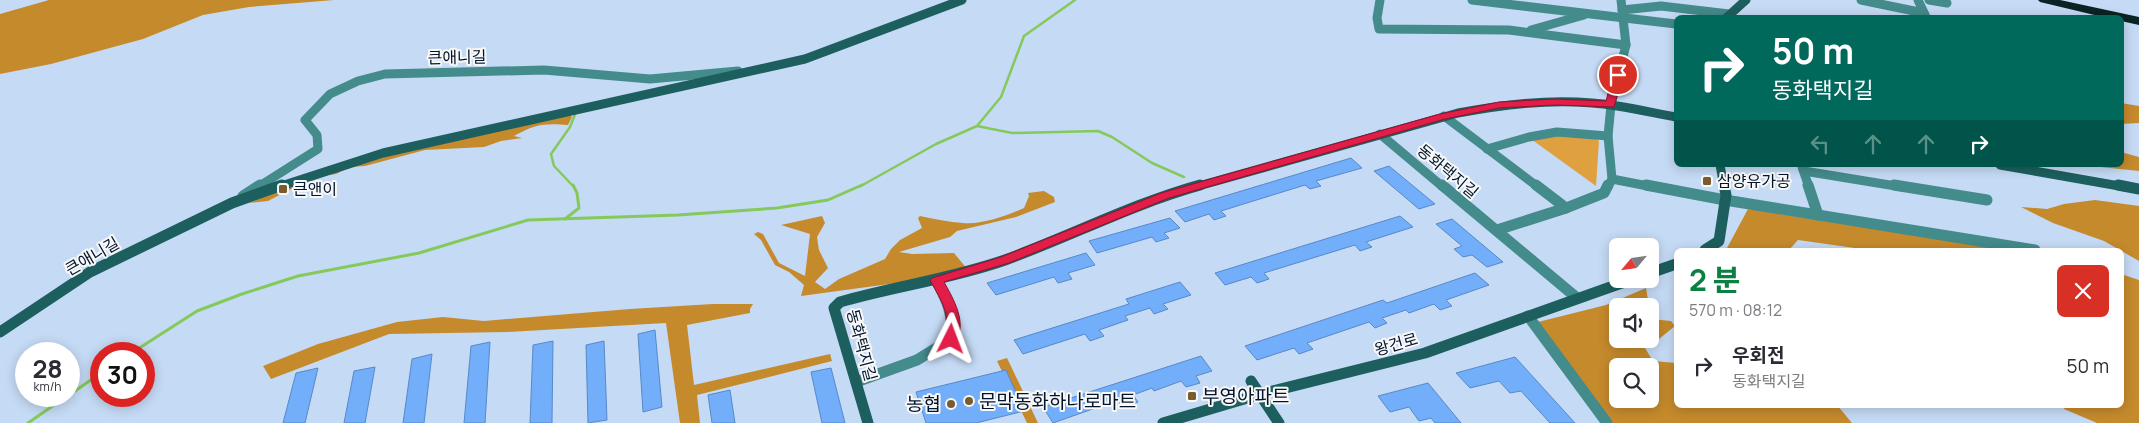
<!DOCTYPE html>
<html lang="ko">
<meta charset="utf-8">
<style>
:root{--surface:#fff;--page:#f2f2f3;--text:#2b2b33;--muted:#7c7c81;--accent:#0b8043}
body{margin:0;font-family:Manrope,"Noto Sans KR",sans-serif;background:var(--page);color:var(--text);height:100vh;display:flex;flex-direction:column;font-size:19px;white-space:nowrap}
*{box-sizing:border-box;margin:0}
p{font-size:16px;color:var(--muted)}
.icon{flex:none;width:28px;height:28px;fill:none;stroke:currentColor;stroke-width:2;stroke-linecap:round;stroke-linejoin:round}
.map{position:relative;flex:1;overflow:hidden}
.details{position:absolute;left:1674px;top:248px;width:450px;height:160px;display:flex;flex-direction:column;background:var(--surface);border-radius:8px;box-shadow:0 2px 12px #0003}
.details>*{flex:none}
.top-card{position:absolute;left:1674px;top:15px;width:450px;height:152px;border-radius:8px;box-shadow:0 2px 12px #0003;background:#00695c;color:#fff;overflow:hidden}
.needle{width:32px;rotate:241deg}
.buttons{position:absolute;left:1609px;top:238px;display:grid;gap:10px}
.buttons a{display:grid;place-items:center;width:50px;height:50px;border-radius:8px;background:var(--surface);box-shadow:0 2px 12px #0003;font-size:25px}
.speed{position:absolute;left:15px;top:342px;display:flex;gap:10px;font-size:25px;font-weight:700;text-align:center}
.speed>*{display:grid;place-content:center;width:65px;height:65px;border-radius:50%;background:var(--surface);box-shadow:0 2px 12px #0003;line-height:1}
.speed small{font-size:12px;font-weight:400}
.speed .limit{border:8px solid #d22;background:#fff;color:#111}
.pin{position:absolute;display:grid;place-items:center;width:42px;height:42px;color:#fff;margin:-21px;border:2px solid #fff;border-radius:50%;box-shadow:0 1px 5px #0007}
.me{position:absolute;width:55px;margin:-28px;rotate:3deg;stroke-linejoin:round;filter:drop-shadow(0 0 4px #0008)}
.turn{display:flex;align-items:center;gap:18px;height:105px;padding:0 15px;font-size:22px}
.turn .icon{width:65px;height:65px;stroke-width:2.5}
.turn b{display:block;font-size:35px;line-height:42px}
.lanes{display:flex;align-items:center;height:48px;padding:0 15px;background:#0003;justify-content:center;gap:25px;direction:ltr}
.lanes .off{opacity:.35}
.round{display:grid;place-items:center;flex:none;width:52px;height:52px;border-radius:8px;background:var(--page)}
.headline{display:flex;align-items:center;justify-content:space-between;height:85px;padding:0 15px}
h1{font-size:30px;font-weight:700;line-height:38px;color:var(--accent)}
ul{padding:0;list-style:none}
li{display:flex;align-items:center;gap:15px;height:65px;padding:0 15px}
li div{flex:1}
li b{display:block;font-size:19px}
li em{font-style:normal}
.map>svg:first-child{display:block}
.green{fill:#dfa03f}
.forest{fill:#c58a2c;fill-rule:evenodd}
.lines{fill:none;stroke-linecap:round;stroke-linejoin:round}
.stream-far1{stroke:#86c95b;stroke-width:2.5}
.stream{stroke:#86c95b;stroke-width:3}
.building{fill:#72aefa;stroke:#5789c7}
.street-far1{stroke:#448b8b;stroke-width:9}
.street{stroke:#448b8b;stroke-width:11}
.secondary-far1{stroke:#1c5f5e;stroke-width:9}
.secondary{stroke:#1c5f5e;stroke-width:11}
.highway{fill:#092423;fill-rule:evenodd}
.route{fill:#e11d48;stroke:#92132f}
.poi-dot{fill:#795b2f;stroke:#f8f8f8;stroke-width:2}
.labels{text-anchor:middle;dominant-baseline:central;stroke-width:4;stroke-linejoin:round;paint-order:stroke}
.street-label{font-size:16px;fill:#03152d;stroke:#f8f8f8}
.poi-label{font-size:16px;fill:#03152d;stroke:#f8f8f8;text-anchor:start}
.near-poi-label{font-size:19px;fill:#03152d;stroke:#f8f8f8;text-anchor:start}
</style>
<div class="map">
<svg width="2139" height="423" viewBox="0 0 2139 423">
<rect width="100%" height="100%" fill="#c5daf5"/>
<polygon class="green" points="1553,135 1593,137 1599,141 1596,186 1531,139"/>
<g class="forest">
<polygon points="49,0 334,0 249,7 203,15 143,39 51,64 0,74 0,14"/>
<polygon points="2121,103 2139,106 2139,123 2121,124"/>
<path d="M 569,114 L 572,117 L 568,125 C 545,123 535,124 514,136 L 522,138 L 501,141 L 484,147 L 425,150 L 365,166 L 350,167 L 336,174 L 314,177 L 268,201 L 249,203 L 338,167 Z"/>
<polygon points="2121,152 2139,157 2139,171 2081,165 2121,165"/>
<path d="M 1044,191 L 1054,197 L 1055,202 L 1016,217 L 957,231 L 950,237 L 899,252 L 912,254 L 954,253 L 968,270 L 904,282 L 801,296 L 804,285 L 789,272 L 775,265 L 761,240 L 754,234 L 758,232 L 763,234 L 779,263 L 805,276 L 810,234 L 781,225 L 822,216 L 825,223 L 817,237 L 819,250 L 828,268 L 815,282 L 825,289 L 839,279 L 885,259 L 891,249 L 900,240 L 922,228 L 918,218 L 920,216 C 934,219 949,222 963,223 C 982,225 1006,216 1024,208 L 1029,196 L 1028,193 Z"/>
<polygon points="2095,200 2139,206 2139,261 2104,241 2053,223 2021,207 2047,209 2064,204"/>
<polygon points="1748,209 2012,250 1869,250 1798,240 1789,250 1726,250"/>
<polygon points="2121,274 2139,280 2139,423 2097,423 2064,409 2066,405 2121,405"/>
<path d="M 1646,288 L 1649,306 L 1618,306 L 1618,339 L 1650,339 L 1650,313 L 1651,319 L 1671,321 L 1675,326 L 1659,339 L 1640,340 L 1653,361 L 1676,363 L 1676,405 L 1837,405 L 1852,423 L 1608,423 L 1538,322 L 1606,305 ZM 1618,366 L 1650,366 L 1650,399 L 1618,399 Z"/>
<polygon points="713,304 753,304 750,309 750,313 687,325 694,385 830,354 832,361 697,395 700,423 680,423 666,323 507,332 389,334 271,379 263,366 318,344 397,322 443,317 484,321 630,309"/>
<polygon points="1007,358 1038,423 1027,423 997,361"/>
</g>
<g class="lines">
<g class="stream-far1">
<polyline points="977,126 1012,133 1098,131 1112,137 1152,163 1184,177"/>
<polyline points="574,187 554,166 551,154 570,127 576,112"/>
<polyline points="859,187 936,144 977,126 1001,97 1024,36 1075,0"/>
</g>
<g class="stream">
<polyline points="565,219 579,208 577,193 573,185"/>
<polyline points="130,354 197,311 242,294 298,276 419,253 528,220 678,215 777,208 828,200 862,185"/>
<polyline points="69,395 101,373"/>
<polyline points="28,423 67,396"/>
</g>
</g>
<g class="building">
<polygon points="1351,158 1362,168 1316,181 1321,186 1310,189 1305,185 1221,211 1226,216 1214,220 1209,214 1185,222 1175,211"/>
<polygon points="1389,166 1435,204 1419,209 1374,171"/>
<polygon points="1400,216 1413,227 1366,242 1372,247 1360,251 1355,245 1264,273 1269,279 1257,283 1251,277 1225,285 1215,273"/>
<polygon points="1170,218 1180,228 1164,233 1169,238 1156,242 1152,237 1097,253 1089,241"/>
<polygon points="1452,219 1503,262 1487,267 1472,255 1463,257 1454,249 1462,246 1436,224"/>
<polygon points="1086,253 1095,265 1068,273 1072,279 1058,283 1054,277 996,295 987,283"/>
<polygon points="1475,273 1489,285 1446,300 1452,306 1440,310 1434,304 1409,313 1406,310 1382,318 1387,323 1375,328 1369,322 1307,343 1313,349 1299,354 1294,348 1257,360 1245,346 1383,300 1387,303"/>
<polygon points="1180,282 1191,295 1163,304 1168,309 1154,314 1150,308 1125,316 1128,320 1099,330 1104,336 1090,341 1085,334 1023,354 1014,340 1129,304 1126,299"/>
<polygon points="655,330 662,407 643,412 638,334"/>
<polygon points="553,341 552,423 530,423 533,345"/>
<polygon points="604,341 607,420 588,423 586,345"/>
<polygon points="490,342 485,423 464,423 471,346"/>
<polygon points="432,354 424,423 403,423 412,359"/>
<polygon points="1201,356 1212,371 1196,376 1200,383 1186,387 1181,381 1154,391 1152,388 1133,395 1138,402 1123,408 1118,400 1053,423 1043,407"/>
<polygon points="1515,357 1575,423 1550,423 1521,391 1510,393 1499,381 1470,388 1456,373"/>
<polygon points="375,367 365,423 344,423 354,371"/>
<polygon points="318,368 305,423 283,423 296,373"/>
<polygon points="831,368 845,423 822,423 811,372"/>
<polygon points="1006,370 1024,411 976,423 926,423 916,392"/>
<polygon points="1428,383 1461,423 1435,423 1431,418 1419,421 1409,407 1390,412 1378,396"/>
<polygon points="730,390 735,423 712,423 708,395"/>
</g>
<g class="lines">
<g class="street-far1">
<polyline points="1380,0 1377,18 1379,29 1509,30 1626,45"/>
<polyline points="1472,0 1676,24"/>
<polyline points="1861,0 1924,13"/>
<polyline points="1918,0 1926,17"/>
<polyline points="1929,0 1947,3"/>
<polyline points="1622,10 1661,6 1729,14"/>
<polyline points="1531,30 1584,15"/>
<polyline points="1444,116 1538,187"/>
<polyline points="1380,134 1443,187"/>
<polyline points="1487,149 1529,137 1557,132 1608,136"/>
<polyline points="1802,167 1809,187"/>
<polyline points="1804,171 1902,187"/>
<polyline points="1612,179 1653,187"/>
<polyline points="258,187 318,149 317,135 305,120 330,94 358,81 385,74 544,70 650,79 738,71"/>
<polyline points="1608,187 1612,179 1608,136 1611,105 1626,45 1621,0"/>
</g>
<g class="street">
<polyline points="1442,185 1577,298"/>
<polyline points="1536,185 1566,208"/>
<polyline points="1646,185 1725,200 2035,250"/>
<polyline points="1808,185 1818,215"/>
<polyline points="1894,185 1987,200"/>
<polyline points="243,196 260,185"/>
<polyline points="1497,230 1566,208 1604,193 1608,185"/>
<polyline points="1528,316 1607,423"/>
<path d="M 856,382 L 917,360 L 951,339 C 954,316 947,300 936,280"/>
</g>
<g class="secondary-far1">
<polyline points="1726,18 1746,0"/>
<polyline points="1720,165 1724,187"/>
<polyline points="2000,165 2125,187"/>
<polyline points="278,187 383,153 805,59 962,0"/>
<path d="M 1195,187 L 1458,113 C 1502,105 1547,99 1592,103 C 1621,105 1648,112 1676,117"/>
</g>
<g class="secondary">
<polyline points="2118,185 2139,189"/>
<polyline points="1705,250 1719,241 1726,195 1724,185"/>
<polyline points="1650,273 1676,264"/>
<polyline points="0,332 90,272 232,203 282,185"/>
<polyline points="1251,381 1279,423"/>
<path d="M 868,423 L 834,308 L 840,302 C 895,286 951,279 1005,260 C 1071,236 1132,204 1200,185"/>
<polyline points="1163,423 1261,394 1425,353 1633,279"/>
</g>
<polygon class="highway" points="2038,0 2060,0 2139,17 2139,25 2121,21 2121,18 2107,18 2040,2"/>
</g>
<path class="route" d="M 1618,72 L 1623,75 L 1614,107 L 1555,105 L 1499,108 L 1445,119 L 1169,198 L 1009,263 L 944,282 C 954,300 967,322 956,342 L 947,342 L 945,339 C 950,312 943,304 930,280 L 932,278 L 1001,257 L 1161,193 L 1440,114 L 1499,102 L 1555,99 L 1606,101 L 1613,75 Z"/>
<g class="poi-dot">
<rect x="1702" y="176" width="10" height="10" rx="2.5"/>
<rect x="278" y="184" width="10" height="10" rx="2.5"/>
<rect x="1187" y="391" width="10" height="10" rx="2.5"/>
<circle cx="969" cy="401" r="5"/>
<circle cx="951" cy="404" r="5"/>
</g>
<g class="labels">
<g class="street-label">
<text transform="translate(457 57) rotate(-1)">큰애니길</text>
<text transform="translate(1448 171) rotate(40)">동화택지길</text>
<text transform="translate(92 256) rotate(-30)">큰애니길</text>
<text transform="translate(1396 344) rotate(-16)">왕건로</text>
<text transform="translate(862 345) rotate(75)">동화택지길</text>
</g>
<g class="poi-label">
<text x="1717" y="181">삼양유가공</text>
<text x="293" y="189">큰앤이</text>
</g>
<g class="near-poi-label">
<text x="1202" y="396">부영아파트</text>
<text x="979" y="401">문막동화하나로마트</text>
<text x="941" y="404" text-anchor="end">농협</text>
</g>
</g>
</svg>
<div class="buttons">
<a><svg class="needle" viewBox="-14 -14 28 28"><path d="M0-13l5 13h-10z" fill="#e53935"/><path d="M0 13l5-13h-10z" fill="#7c7c81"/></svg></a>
<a><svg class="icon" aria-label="sound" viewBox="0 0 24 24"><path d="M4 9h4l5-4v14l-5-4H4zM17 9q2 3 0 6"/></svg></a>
<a><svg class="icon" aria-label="search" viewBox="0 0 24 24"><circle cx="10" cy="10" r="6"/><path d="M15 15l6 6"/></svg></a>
</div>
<div class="speed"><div>28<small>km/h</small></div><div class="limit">30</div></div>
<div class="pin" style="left:1618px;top:75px;background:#d93025"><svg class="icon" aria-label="arrive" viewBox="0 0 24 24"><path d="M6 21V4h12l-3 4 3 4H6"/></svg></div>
<svg class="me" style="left:951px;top:339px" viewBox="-20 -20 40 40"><path d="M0-17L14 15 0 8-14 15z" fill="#e11d48" stroke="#fff" stroke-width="4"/></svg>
<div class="top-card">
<div class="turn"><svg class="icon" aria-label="right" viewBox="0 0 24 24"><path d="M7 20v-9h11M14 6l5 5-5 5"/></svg><div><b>50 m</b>동화택지길</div></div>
<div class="lanes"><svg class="icon off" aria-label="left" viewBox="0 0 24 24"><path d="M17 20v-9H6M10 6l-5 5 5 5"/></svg><svg class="icon off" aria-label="ahead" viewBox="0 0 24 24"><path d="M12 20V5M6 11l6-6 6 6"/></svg><svg class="icon off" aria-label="ahead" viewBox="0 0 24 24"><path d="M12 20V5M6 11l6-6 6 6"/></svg><svg class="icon" aria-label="right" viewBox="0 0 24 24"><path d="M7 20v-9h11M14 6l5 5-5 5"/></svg></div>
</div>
<section class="details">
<div class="headline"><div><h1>2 분</h1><p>570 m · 08:12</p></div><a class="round" style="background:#d93025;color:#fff"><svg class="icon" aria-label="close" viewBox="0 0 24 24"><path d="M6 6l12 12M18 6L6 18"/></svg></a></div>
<ul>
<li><svg class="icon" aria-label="right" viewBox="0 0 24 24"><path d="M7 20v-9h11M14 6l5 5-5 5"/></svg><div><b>우회전</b><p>동화택지길</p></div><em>50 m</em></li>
</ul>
</section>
</div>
